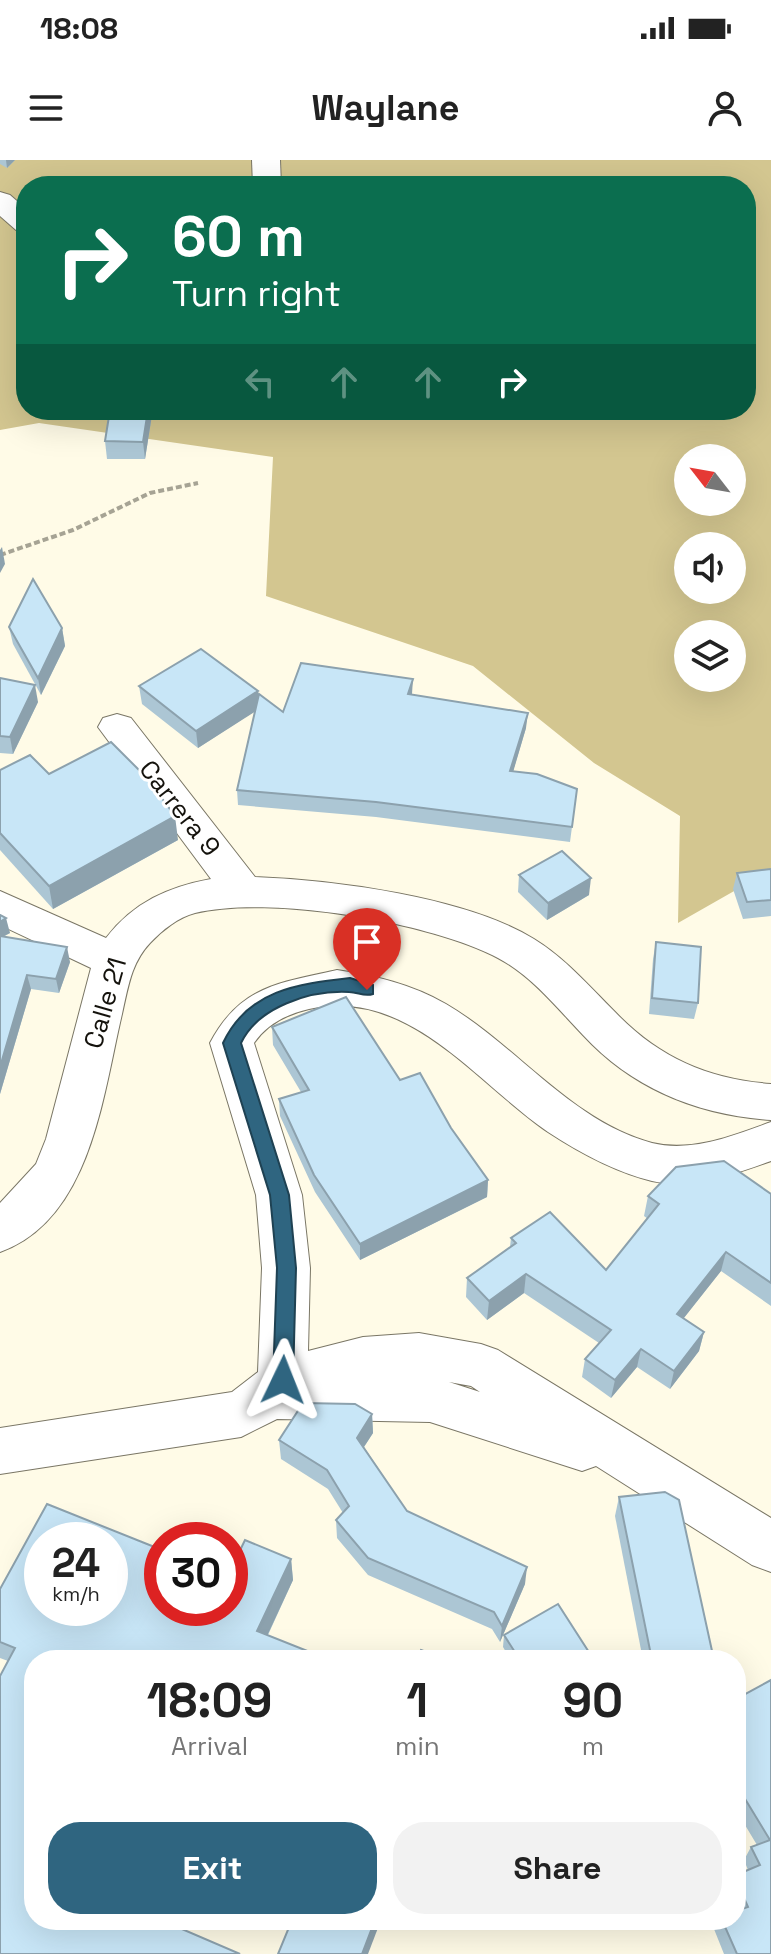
<!DOCTYPE html>
<style>
:root{--surface:#fff;--page:#f2f2f2;--text:#222;--muted:#767676;--accent:#2f6580}
body{margin:0;font-family:"Space Grotesk",sans-serif;background:var(--page);color:var(--text);height:100vh;display:flex;flex-direction:column;font-size:30px;white-space:nowrap}
*{box-sizing:border-box;margin:0}
p{font-size:26px;color:var(--muted)}
.icon{flex:none;width:44px;height:44px;fill:none;stroke:currentColor;stroke-width:2;stroke-linecap:round;stroke-linejoin:round}
.map{position:relative;flex:1;overflow:hidden}
.sheet{position:absolute;left:24px;top:1490px;width:722px;height:280px;display:flex;flex-direction:column;background:var(--surface);border-radius:32px;box-shadow:0 8px 32px #0002}
.sheet>*{flex:none}
.banner{position:absolute;left:16px;top:16px;width:740px;height:244px;border-radius:32px;box-shadow:0 8px 32px #0002;background:#0b6e4f;color:#fff;overflow:hidden}
.needle{width:52px;rotate:301deg}
.tools{position:absolute;left:674px;top:284px;display:grid;gap:16px}
.tools a{display:grid;place-items:center;width:72px;height:72px;border-radius:50%;background:var(--surface);box-shadow:0 8px 32px #0002;font-size:40px}
.speed{position:absolute;left:24px;top:1362px;display:flex;gap:16px;font-size:40px;font-weight:700;text-align:center}
.speed>*{display:grid;place-content:center;width:104px;height:104px;border-radius:50%;background:var(--surface);box-shadow:0 8px 32px #0002;line-height:1}
.speed small{font-size:20px;font-weight:400}
.speed .limit{border:12px solid #d22;background:#fff;color:#111}
.pin{position:absolute;display:grid;place-items:center;width:68px;height:68px;color:#fff;margin:-82px -34px;border-radius:50% 50% 50% 0;rotate:-45deg;box-shadow:0 0 8px #0007}
.pin .icon{rotate:45deg}
.me{position:absolute;width:88px;margin:-44px;rotate:2deg;stroke-linejoin:round;filter:drop-shadow(0 0 6px #0008)}
.turn{display:flex;align-items:center;gap:28px;height:168px;padding:0 24px;font-size:36px}
.turn .icon{width:104px;height:104px;stroke-width:2.5}
.turn b{display:block;font-size:56px;line-height:68px}
.lanes{display:flex;align-items:center;height:76px;padding:0 24px;background:#0003;justify-content:center;gap:40px;direction:ltr}
.lanes .off{opacity:.35}
.eta{display:flex;justify-content:space-evenly;align-items:center;height:136px;text-align:center}
.eta b{font-size:48px;font-weight:600;line-height:56px}
.action{display:flex;gap:16px;margin-top:auto;padding:16px 24px}
.action a{flex:1;height:92px;border-radius:32px;background:var(--accent);color:#fff;font-size:32px;font-weight:600;line-height:92px;text-align:center}
.action a+a{background:var(--page);color:var(--text)}
.status{display:flex;justify-content:space-between;align-items:center;height:56px;padding:0 40px;background:var(--surface);direction:ltr}
.status svg{height:22px;fill:currentColor}
header{display:flex;justify-content:space-between;align-items:center;height:104px;padding:0 24px;background:var(--surface);font-size:36px;font-weight:600}
.map>svg:first-child{display:block}
.green{fill:#d3c690;fill-rule:evenodd}
.lines{fill:none;stroke-linecap:round;stroke-linejoin:round}
.minor-casing{stroke:#7a7665;stroke-width:2}
.path{stroke:#a6a394;stroke-width:4;stroke-dasharray:6 3;stroke-linecap:butt}
.minor{fill:#fff;fill-rule:evenodd}
.wall{fill:#acc6d4}
.shaded-wall{fill:#8ca1ad}
.building{fill:#c8e6f7;stroke:#8ca1ad;stroke-width:2;fill-rule:evenodd}
.route{fill:#2f6580;stroke:#1f4253;stroke-width:2}
.labels{text-anchor:middle;dominant-baseline:central;stroke-width:6;stroke-linejoin:round;paint-order:stroke}
.street-label{font-size:26px;fill:#14120c;stroke:#fff}
</style>
<div class="status"><b>18:08</b><svg viewBox="0 0 49 12"><path d="M0 12V9h3v3zM5 12V6h3v6zM10 12V3h3v9zM15 12V0h3v12zM26 1h20v11H26zM47 4h2v5h-2z"/></svg></div>
<header><svg class="icon" aria-label="menu" viewBox="0 0 24 24"><path d="M4 6h16M4 12h16M4 18h16"/></svg>Waylane<svg class="icon" aria-label="person" viewBox="0 0 24 24"><circle cx="12" cy="8" r="4"/><path d="M4 21q1-7 8-7t8 7"/></svg></header>
<div class="map">
<svg width="771" height="1794" viewBox="0 0 771 1794">
<rect width="100%" height="100%" fill="#fffbe7"/>
<path class="green" d="M 0,0 L 771,0 L 771,710 L 678,763 L 680,656 L 594,603 L 473,506 L 266,436 L 273,297 L 39,263 L 0,270 ZM 26,26 L 746,26 L 746,250 L 26,250 ZM 688,298 L 732,298 L 732,342 L 688,342 ZM 688,386 L 732,386 L 732,430 L 688,430 ZM 688,474 L 732,474 L 732,518 L 688,518 Z"/>
<g class="lines">
<defs>
<g id="minor">
<polygon points="252,0 280,0 281,26 253,26"/>
<polygon points="0,32 10,35 26,49 26,73 16,70 0,56"/>
<path d="M 117,554 L 131,558 L 255,717 C 335,720 466,737 534,779 C 565,798 589,826 615,852 C 659,898 708,919 771,924 L 771,960 C 698,955 633,929 583,875 C 557,848 532,816 498,798 C 430,762 270,735 195,753 C 179,757 162,770 150,783 C 131,803 128,828 122,854 C 103,934 91,1060 0,1092 L 0,1043 L 36,1004 L 46,979 L 91,808 L 0,765 L 0,731 L 106,778 C 134,742 168,727 211,719 L 98,567 L 103,558 Z"/>
<path d="M 337,810 C 376,816 411,824 446,844 C 516,885 572,962 652,983 C 692,993 735,975 771,962 L 771,1001 C 735,1014 691,1030 652,1021 C 615,1012 580,993 548,972 C 475,922 409,827 309,849 C 287,854 267,864 254,883 L 302,1035 L 310,1108 L 308,1191 L 363,1177 L 419,1173 L 481,1184 L 498,1190 L 771,1358 L 771,1412 L 752,1405 L 596,1306 L 582,1311 L 430,1262 L 277,1259 L 241,1277 L 0,1314 L 0,1268 L 232,1232 L 258,1212 L 262,1108 L 256,1035 L 210,883 C 240,826 279,823 337,810 ZM 449,1222 L 471,1226 L 480,1232 Z"/>
</g>
</defs>
<use href="#minor" class="minor-casing"/>
<polyline class="path" points="0,395 73,370 150,333 198,323"/>
<use href="#minor" class="minor"/>
</g>
<g class="wall">
<polygon points="0,0 15,0 7,8 0,4"/>
<polygon points="110,250 151,250 152,255 145,299 107,299 105,281"/>
<polygon points="9,467 62,468 65,486 41,535 13,484"/>
<polygon points="0,518 38,542 13,594 0,593"/>
<polygon points="139,526 258,531 258,537 283,552 412,535 526,568 513,611 577,629 570,682 376,657 238,645 237,630 255,551 198,588 142,544"/>
<polygon points="0,610 49,614 178,680 53,749 0,690"/>
<polygon points="771,709 771,756 743,759 733,729 737,713"/>
<polygon points="519,715 589,735 547,760 518,732"/>
<polygon points="0,755 10,773 3,777 70,802 59,833 31,829 0,934"/>
<polygon points="656,782 698,843 694,859 649,854 653,799"/>
<polygon points="272,867 400,920 451,968 488,1020 487,1037 360,1100 315,1032 280,956 279,939 301,932 273,885"/>
<polygon points="771,1034 771,1146 721,1111 683,1159 704,1172 699,1191 670,1229 637,1207 611,1238 582,1217 585,1199 599,1183 524,1133 487,1160 466,1137 467,1118 510,1087 511,1078 606,1110 648,1059 644,1056 648,1036"/>
<polygon points="372,1254 373,1273 364,1287 407,1351 525,1424 500,1482 492,1469 368,1415 337,1378 336,1360 343,1353 328,1329 281,1299 279,1280"/>
<polygon points="619,1337 714,1500 643,1500 615,1356"/>
<polygon points="291,1399 293,1420 268,1475 34,1500 0,1794 8,1501 0,1498 0,1429 162,1448"/>
<polygon points="504,1475 594,1500 511,1500 503,1487"/>
<polygon points="771,1520 771,1794 724,1794 714,1769 719,1760 736,1760 736,1715 748,1710 744,1700 751,1687 757,1685 736,1650 736,1539"/>
</g>
<g class="shaded-wall">
<polygon points="6,0 15,0 7,8"/>
<polygon points="148,250 151,250 152,255 145,299 143,282"/>
<polygon points="2,387 5,404 0,413 0,390"/>
<polygon points="62,468 65,486 41,535 38,518"/>
<polygon points="413,519 412,534 408,549 408,534"/>
<polygon points="35,525 38,542 13,594 10,577"/>
<polygon points="258,531 259,549 198,588 196,571"/>
<polygon points="528,553 526,568 509,626 510,611"/>
<polygon points="175,656 178,680 53,749 49,726"/>
<polygon points="591,718 589,735 547,760 548,743"/>
<polygon points="6,758 10,773 0,778 0,762"/>
<polygon points="67,787 70,802 59,833 56,819"/>
<polygon points="27,815 31,829 0,934 0,907"/>
<polygon points="488,1020 487,1037 360,1100 360,1084"/>
<polygon points="726,1092 721,1111 672,1173 677,1154"/>
<polygon points="526,1114 524,1133 487,1160 489,1141"/>
<polygon points="704,1172 699,1191 670,1229 674,1211"/>
<polygon points="641,1189 637,1207 611,1238 615,1220"/>
<polygon points="372,1254 373,1273 358,1296 357,1278"/>
<polygon points="291,1399 293,1420 260,1491 257,1471"/>
<polygon points="527,1407 525,1424 500,1482 502,1466"/>
<polygon points="375,1760 381,1760 368,1794 362,1794"/>
</g>
<g class="building">
<polygon points="110,250 148,250 143,282 105,281"/>
<polygon points="33,419 62,468 38,518 9,467"/>
<polygon points="201,489 258,531 196,571 139,526"/>
<polygon points="301,503 413,519 408,534 528,553 510,611 537,614 577,629 572,667 376,642 237,630 259,534 283,552"/>
<polygon points="0,518 35,525 10,577 0,576"/>
<polygon points="111,582 146,617 175,656 49,726 0,673 0,610 30,595 49,614"/>
<polygon points="562,691 591,718 548,743 519,715"/>
<polygon points="771,709 771,740 747,742 737,713"/>
<polygon points="0,755 6,758 0,762"/>
<polygon points="0,776 67,787 56,819 27,815 0,907"/>
<polygon points="656,782 701,787 698,843 652,838"/>
<polygon points="346,837 400,920 420,913 451,968 488,1020 360,1084 314,1015 279,939 309,930 272,867"/>
<polygon points="724,1001 771,1034 771,1123 726,1092 677,1154 704,1172 674,1211 641,1189 615,1220 585,1199 611,1170 526,1114 489,1141 467,1118 516,1083 511,1078 550,1052 606,1110 659,1044 648,1036 676,1007"/>
<polygon points="303,1243 355,1244 372,1254 357,1278 407,1351 527,1407 502,1466 494,1452 368,1398 336,1360 349,1346 327,1310 279,1280"/>
<polygon points="665,1332 679,1340 714,1500 652,1500 619,1337"/>
<path d="M 47,1344 L 162,1390 L 162,1448 L 230,1448 L 230,1411 L 245,1380 L 291,1399 L 257,1471 L 330,1500 L 34,1500 L 34,1760 L 161,1760 L 240,1794 L 0,1794 L 0,1516 L 15,1488 L 0,1482 L 0,1429 ZM 42,1380 L 110,1380 L 110,1448 L 42,1448 Z"/>
<polygon points="558,1444 594,1500 520,1500 504,1475"/>
<polygon points="421,1490 447,1500 417,1500"/>
<polygon points="771,1520 771,1794 737,1794 722,1760 736,1760 736,1751 748,1747 736,1720 736,1715 760,1705 751,1687 770,1680 736,1624 736,1539"/>
<polygon points="292,1760 375,1760 362,1794 278,1794"/>
</g>
<path class="route" d="M 350,818 L 373,825 L 373,834 C 364,837 358,832 349,832 C 310,830 258,847 241,883 L 289,1035 L 296,1108 L 293,1220 L 290,1227 L 283,1229 L 276,1227 L 273,1220 L 277,1108 L 270,1035 L 223,883 C 248,830 297,824 350,818 Z"/>
<g class="labels">
<g class="street-label">
<text transform="translate(180 648) rotate(52)">Carrera 9</text>
<text transform="translate(105 843) rotate(-74)">Calle 21</text>
</g>
</g>
</svg>
<div class="tools">
<a><svg class="needle" viewBox="-14 -14 28 28"><path d="M0-13l5 13h-10z" fill="#e53935"/><path d="M0 13l5-13h-10z" fill="#767676"/></svg></a>
<a><svg class="icon" aria-label="sound" viewBox="0 0 24 24"><path d="M4 9h4l5-4v14l-5-4H4zM17 9q2 3 0 6"/></svg></a>
<a><svg class="icon" aria-label="layers" viewBox="0 0 24 24"><path d="M12 4l9 5-9 5-9-5zM3 14l9 5 9-5"/></svg></a>
</div>
<div class="speed"><div>24<small>km/h</small></div><div class="limit">30</div></div>
<div class="pin" style="left:367px;top:830px;background:#d93025"><svg class="icon" aria-label="arrive" viewBox="0 0 24 24"><path d="M6 21V4h12l-3 4 3 4H6"/></svg></div>
<svg class="me" style="left:283px;top:1220px" viewBox="-20 -20 40 40"><path d="M0-17L14 15 0 8-14 15z" fill="#2f6580" stroke="#fff" stroke-width="4"/></svg>
<div class="banner">
<div class="turn"><svg class="icon" aria-label="right" viewBox="0 0 24 24"><path d="M7 20v-9h11M14 6l5 5-5 5"/></svg><div><b>60 m</b>Turn right</div></div>
<div class="lanes"><svg class="icon off" aria-label="left" viewBox="0 0 24 24"><path d="M17 20v-9H6M10 6l-5 5 5 5"/></svg><svg class="icon off" aria-label="ahead" viewBox="0 0 24 24"><path d="M12 20V5M6 11l6-6 6 6"/></svg><svg class="icon off" aria-label="ahead" viewBox="0 0 24 24"><path d="M12 20V5M6 11l6-6 6 6"/></svg><svg class="icon" aria-label="right" viewBox="0 0 24 24"><path d="M7 20v-9h11M14 6l5 5-5 5"/></svg></div>
</div>
<section class="sheet">
<div class="eta">
<div><b>18:09</b><p>Arrival</p></div>
<div><b>1</b><p>min</p></div>
<div><b>90</b><p>m</p></div>
</div>
<div class="action"><a>Exit</a><a>Share</a></div>
</section>
</div>
